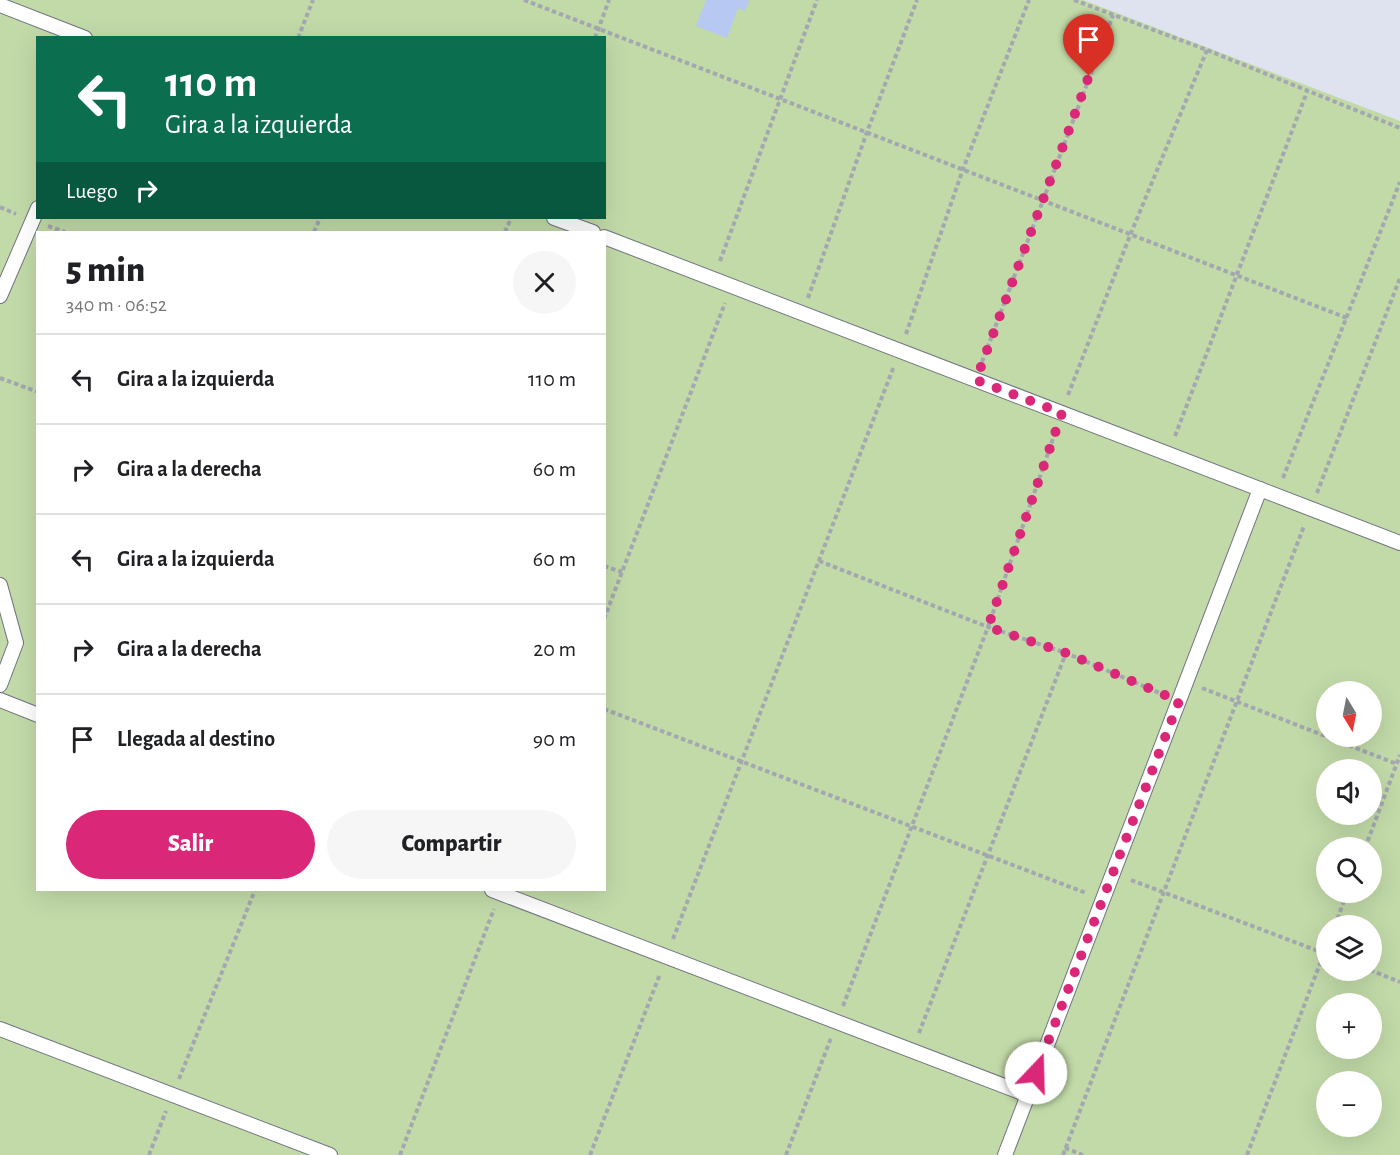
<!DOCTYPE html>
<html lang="es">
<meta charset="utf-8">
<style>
:root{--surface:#fff;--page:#f6f6f6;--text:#202124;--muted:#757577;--line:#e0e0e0;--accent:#db2777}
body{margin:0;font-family:"Alegreya Sans",sans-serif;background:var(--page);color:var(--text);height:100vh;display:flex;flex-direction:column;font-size:22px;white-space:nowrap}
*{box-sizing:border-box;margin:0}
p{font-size:20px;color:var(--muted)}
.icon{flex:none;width:33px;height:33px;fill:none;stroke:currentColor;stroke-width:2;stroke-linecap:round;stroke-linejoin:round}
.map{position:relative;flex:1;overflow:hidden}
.drawer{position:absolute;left:36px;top:231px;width:570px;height:660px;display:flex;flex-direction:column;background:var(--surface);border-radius:0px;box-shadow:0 6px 24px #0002}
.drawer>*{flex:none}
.top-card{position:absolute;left:36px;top:36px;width:570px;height:183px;border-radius:0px;box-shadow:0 6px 24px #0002;background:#0b6e4f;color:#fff;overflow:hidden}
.needle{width:39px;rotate:170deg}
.tools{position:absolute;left:1316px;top:681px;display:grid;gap:12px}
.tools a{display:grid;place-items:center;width:66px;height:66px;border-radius:50%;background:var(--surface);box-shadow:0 6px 24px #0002;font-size:30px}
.pin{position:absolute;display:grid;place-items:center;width:51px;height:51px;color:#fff;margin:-62px -26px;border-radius:50% 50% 50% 0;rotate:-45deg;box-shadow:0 0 6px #0007}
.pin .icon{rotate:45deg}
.me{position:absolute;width:66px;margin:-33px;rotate:21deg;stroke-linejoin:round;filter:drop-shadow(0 0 4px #0008)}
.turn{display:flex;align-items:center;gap:21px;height:126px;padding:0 30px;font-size:27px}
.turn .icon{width:78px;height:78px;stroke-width:2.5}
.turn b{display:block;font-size:42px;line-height:51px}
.then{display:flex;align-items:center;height:57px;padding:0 30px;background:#0003;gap:12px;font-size:22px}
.round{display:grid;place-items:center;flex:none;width:63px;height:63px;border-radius:32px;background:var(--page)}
.headline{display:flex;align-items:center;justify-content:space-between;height:102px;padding:0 30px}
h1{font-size:36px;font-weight:800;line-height:45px}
.button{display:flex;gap:12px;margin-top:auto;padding:12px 30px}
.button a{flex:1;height:69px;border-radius:36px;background:var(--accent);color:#fff;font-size:24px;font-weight:800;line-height:69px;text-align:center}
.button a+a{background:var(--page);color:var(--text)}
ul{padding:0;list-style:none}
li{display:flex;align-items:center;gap:18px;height:90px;padding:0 30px;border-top:2px solid var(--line)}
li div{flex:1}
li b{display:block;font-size:22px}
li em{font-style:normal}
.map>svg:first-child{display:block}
.green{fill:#c2daa8;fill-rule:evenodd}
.building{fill:#b7c8f2}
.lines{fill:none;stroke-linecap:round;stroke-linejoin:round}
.service-casing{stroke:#717580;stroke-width:16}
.path{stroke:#a3a7b0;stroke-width:4;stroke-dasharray:4.5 3;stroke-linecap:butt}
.service{stroke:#fff;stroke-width:14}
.route{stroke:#db2777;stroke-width:10;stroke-dasharray:0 18}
</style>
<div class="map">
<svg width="1400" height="1155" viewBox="0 0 1400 1155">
<rect width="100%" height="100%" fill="#dee3ef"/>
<path class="green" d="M 0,0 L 1083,0 L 1400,121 L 1400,1155 L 0,1155 ZM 38,38 L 604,38 L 604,218 L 38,218 ZM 38,232 L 604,232 L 604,890 L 38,890 ZM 1326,692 L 1371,692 L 1371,736 L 1326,736 ZM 1326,770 L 1371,770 L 1371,814 L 1326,814 ZM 1326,848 L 1371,848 L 1371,892 L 1326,892 ZM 1326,926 L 1371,926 L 1371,970 L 1326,970 ZM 1326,1004 L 1371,1004 L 1371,1048 L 1326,1048 ZM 1326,1082 L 1371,1082 L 1371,1126 L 1326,1126 Z"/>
<polygon class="building" points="706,0 749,0 745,11 738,8 727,38 696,26"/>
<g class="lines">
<defs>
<g id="service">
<polyline points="0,5 85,38"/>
<polyline points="554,218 593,232"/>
<polyline points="604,237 1400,543"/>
<polyline points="0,296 38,208"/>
<polyline points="0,585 16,643 0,685"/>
<polyline points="0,700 38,715"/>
<polyline points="492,890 1028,1095"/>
<polyline points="0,1029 330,1155"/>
<polyline points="1005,1155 1260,489"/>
</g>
</defs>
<use href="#service" class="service-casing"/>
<g class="path">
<polyline points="524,0 1347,318"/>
<polyline points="1074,0 1207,50 1400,128"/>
<polyline points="298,38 313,0"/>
<polyline points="595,38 609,0"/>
<polyline points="0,207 16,214"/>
<polyline points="48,226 65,232"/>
<polyline points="314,232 320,218"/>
<polyline points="505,232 511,218"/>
<polyline points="720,261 817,0"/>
<polyline points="808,298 867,132 917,0"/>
<polyline points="906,334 963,169 1029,0"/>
<polyline points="982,362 1113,15"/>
<polyline points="0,378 38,392"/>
<polyline points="1068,395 1131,233 1207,50"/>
<polyline points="1175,436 1307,92"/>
<polyline points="1283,478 1400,182"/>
<polyline points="1317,493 1400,278"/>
<polyline points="819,561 988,627 1066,653 1162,694"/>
<polyline points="604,566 622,572"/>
<polyline points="604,619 725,303"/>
<polyline points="1202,688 1397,764"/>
<polyline points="604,709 1086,893"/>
<polyline points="1365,848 1400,755"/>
<polyline points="1131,880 1326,954"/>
<polyline points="1335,926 1347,892"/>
<polyline points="673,939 894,366"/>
<polyline points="1370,970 1400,982"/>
<polyline points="843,1006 988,627 1056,430"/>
<polyline points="919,1033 1066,653"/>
<polyline points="179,1079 255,890"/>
<polyline points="1065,1148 1083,1155"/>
<polyline points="149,1155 166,1111"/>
<polyline points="400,1155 494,909"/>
<polyline points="590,1155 660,974"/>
<polyline points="786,1155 831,1038"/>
<polyline points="1063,1155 1304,526"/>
<polyline points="1247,1155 1326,948"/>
</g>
<use href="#service" class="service"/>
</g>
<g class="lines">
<polyline class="route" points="1036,1073 1179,701 1066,653 988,627 1062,413 976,380 1089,76"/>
</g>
</svg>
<div class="tools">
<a><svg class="needle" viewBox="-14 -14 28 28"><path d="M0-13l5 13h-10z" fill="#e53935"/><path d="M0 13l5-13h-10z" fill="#757577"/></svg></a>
<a><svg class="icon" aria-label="sound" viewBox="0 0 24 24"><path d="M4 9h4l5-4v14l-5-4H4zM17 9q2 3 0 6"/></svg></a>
<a><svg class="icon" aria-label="search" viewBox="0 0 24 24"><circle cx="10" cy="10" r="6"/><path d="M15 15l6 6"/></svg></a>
<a><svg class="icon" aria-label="layers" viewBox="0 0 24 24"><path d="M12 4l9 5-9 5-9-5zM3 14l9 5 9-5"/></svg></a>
<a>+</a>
<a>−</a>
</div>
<div class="pin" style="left:1089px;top:76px;background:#d93025"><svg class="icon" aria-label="arrive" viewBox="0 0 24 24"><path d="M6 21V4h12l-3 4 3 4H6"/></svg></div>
<svg class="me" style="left:1036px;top:1073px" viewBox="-20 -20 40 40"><circle r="19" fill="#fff"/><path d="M0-13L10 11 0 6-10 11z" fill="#db2777"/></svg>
<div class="top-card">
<div class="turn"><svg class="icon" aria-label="left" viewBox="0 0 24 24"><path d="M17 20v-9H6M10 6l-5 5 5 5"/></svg><div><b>110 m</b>Gira a la izquierda</div></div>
<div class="then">Luego<svg class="icon" aria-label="right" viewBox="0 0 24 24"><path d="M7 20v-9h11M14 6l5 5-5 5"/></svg></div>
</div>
<section class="drawer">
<div class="headline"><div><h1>5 min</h1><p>340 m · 06:52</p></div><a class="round"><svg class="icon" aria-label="close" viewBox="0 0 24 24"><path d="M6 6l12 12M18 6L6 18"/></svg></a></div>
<ul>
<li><svg class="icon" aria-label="left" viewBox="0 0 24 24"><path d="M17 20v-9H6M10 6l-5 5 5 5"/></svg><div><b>Gira a la izquierda</b></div><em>110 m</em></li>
<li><svg class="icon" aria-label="right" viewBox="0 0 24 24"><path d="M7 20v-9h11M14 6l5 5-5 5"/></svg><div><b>Gira a la derecha</b></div><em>60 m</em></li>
<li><svg class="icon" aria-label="left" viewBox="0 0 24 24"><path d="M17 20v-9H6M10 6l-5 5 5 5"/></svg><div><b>Gira a la izquierda</b></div><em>60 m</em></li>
<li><svg class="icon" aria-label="right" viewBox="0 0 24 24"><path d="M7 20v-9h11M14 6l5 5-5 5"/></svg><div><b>Gira a la derecha</b></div><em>20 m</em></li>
<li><svg class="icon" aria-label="arrive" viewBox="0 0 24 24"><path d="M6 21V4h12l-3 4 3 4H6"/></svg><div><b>Llegada al destino</b></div><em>90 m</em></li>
</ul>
<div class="button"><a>Salir</a><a>Compartir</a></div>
</section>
</div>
